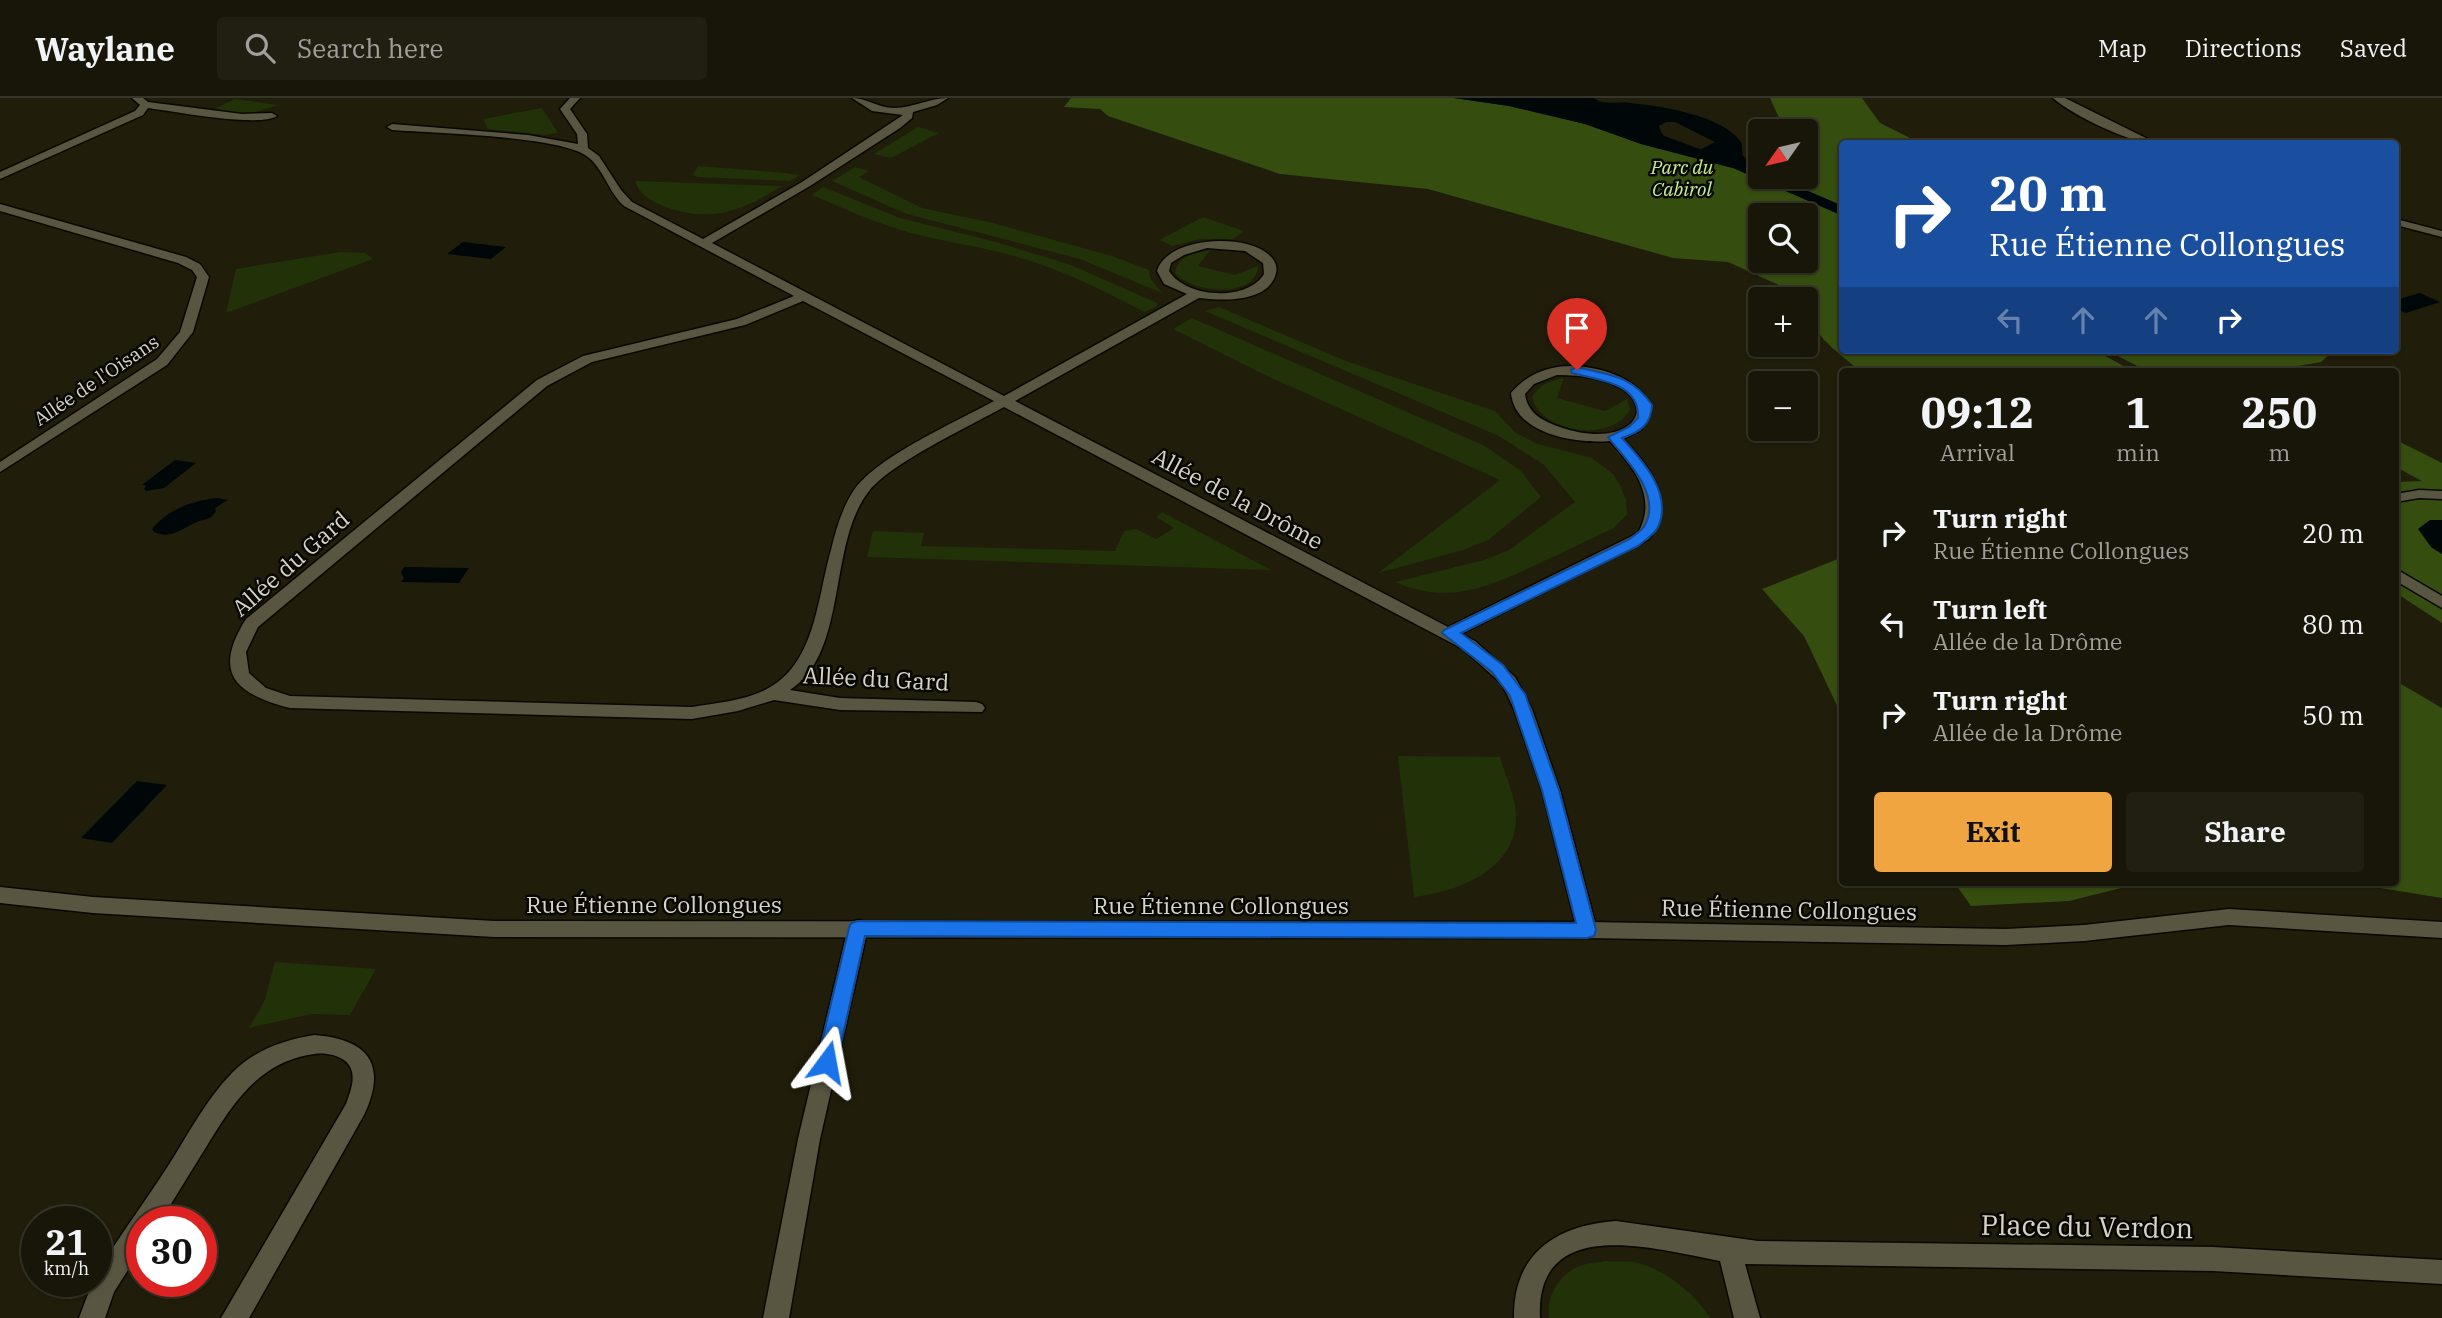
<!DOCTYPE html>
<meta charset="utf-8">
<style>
:root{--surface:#181608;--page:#211f12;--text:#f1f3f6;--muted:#9f9f9c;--line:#363529;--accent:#f1a540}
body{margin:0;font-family:"IBM Plex Serif",serif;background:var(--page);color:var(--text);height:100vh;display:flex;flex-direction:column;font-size:26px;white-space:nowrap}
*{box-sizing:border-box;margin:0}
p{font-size:23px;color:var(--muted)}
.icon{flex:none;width:38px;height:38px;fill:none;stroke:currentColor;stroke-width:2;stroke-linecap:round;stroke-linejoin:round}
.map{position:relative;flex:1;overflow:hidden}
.panel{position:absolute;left:1839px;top:270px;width:560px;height:518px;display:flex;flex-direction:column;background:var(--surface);border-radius:7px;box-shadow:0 2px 5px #0004,0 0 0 2px var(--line)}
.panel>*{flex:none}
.hud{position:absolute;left:1839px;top:42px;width:560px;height:214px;border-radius:7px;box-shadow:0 2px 5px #0004,0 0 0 2px var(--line);background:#1a4fa0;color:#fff;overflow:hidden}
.needle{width:46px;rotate:236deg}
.fabs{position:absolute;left:1748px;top:21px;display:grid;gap:14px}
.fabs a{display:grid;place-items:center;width:70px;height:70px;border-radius:7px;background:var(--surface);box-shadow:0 2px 5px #0004,0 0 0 2px var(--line);font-size:35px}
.speed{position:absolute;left:21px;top:1108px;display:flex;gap:14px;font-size:35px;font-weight:700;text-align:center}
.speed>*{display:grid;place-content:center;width:91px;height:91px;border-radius:50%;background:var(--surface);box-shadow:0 2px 5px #0004,0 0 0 2px var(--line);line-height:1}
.speed small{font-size:18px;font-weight:400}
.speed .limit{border:10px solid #d22;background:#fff;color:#111}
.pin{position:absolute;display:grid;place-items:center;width:60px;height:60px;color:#fff;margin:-72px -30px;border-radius:50% 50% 50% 0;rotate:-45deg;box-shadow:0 0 7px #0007}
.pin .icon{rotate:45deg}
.me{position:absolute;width:77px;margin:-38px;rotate:13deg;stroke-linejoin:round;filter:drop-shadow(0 0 5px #0008)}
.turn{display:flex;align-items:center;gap:24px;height:147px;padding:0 35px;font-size:32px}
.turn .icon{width:91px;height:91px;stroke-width:2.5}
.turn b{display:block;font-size:49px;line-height:60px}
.lanes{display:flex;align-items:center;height:66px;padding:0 35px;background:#0003;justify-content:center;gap:35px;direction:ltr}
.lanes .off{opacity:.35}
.eta{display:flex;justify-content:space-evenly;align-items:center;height:119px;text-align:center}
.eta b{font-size:42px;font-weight:700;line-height:49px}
.action{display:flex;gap:14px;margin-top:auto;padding:14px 35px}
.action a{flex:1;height:80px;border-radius:7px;background:var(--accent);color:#111;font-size:28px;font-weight:700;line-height:80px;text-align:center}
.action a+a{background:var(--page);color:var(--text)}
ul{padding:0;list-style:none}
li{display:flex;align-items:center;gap:21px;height:91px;padding:0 35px}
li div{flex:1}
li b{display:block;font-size:26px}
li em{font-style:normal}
header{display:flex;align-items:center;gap:42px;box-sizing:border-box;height:98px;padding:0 35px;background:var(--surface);border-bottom:2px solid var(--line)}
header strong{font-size:33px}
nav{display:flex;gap:38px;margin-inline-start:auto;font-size:24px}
.search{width:490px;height:63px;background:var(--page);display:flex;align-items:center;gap:18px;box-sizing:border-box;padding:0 24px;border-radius:7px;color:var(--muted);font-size:26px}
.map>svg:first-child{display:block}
.green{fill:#213208}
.forest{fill:#354e0f;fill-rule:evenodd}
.water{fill:#000709;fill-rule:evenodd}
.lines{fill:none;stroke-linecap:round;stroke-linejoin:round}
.stream{fill:#000709;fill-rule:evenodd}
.minor-casing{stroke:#0a0700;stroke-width:3}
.secondary-casing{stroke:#0a0700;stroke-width:3}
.minor{fill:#585541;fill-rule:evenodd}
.secondary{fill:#585541;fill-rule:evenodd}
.route{fill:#1a73e8;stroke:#114b97;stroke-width:2}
.labels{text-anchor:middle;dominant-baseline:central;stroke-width:5;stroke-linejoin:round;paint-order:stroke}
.far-park-label{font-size:19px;font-style:italic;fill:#c6f097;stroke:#080702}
.far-street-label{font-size:19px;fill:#d6d4c9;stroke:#080702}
.street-label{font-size:23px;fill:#d6d4c9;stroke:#080702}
.near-street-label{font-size:28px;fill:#d6d4c9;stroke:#080702}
</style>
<header>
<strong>Waylane</strong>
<div class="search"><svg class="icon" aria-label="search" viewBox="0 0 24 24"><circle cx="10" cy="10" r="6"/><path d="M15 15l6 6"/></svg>Search here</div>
<nav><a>Map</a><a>Directions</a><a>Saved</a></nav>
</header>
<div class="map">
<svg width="2442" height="1220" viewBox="0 0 2442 1220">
<rect width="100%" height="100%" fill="#201d0a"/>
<g class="green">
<polygon points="235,1 278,7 250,16 214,11"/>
<polygon points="542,10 558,35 545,37 488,31 483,21"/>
<polygon points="918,29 939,35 891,60 874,56"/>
<polygon points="698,68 786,75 800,77 790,83 698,79 693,77"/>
<polygon points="855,69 869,73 859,79 922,110 993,125 1112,158 1149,172 1150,180 1162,195 1080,161 907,116 832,83"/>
<path d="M 635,83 L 782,88 C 741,113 711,126 663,108 C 649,102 640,97 635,83 Z"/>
<path d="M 823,89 L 900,120 L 996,144 L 1071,167 L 1157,205 L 1157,208 L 1145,214 C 1101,191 1059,170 1011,157 C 970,146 927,142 886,127 C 861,119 836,107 812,97 Z"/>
<polygon points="1203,119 1244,133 1233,141 1201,141 1172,148 1159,142"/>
<path d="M 1210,152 L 1198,168 L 1235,177 L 1258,168 C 1257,201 1191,195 1175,175 C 1177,158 1195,155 1210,152 Z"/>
<polygon points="340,154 365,155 373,161 226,215 236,171"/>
<path d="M 1219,209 L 1346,263 L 1495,313 L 1516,335 L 1538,346 L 1592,360 L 1613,376 L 1620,387 L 1626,402 L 1627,416 L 1614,430 C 1589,442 1565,453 1540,465 C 1490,488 1450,508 1395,484 L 1484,462 L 1509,452 L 1575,404 L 1544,367 L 1499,338 L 1205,213 Z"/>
<polygon points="1192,220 1485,348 1521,373 1541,399 1488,442 1463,452 1378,475 1500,382 1265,277 1173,231"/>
<path d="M 1564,280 L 1557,300 L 1605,313 L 1627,301 L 1630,311 C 1614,345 1541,336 1532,299 C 1540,286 1550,283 1564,280 Z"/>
<polygon points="1162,414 1271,472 867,459 873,433 924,435 921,448 1115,453 1124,433 1136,431 1156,441 1174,430 1156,419"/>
<path d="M 1398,658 L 1500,659 C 1505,677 1516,699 1516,718 C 1517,772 1458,794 1414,799 Z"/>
<polygon points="275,864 376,871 350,917 311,916 249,930 264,904"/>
<path d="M 1605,1163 C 1614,1164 1625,1163 1634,1164 C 1664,1171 1694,1194 1710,1220 L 1549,1220 C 1546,1200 1558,1178 1577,1169 C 1585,1165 1597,1165 1605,1163 Z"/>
</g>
<g class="forest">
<path d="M 1071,0 L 1454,0 L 1509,8 L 1585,26 L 1641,46 L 1736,71 L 1843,118 L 1843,252 L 2094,252 L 2133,273 L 1860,273 C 1837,253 1806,234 1806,201 L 1797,201 L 1792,193 L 1728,164 L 1673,160 L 1428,91 L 1280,76 L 1108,18 L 1100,11 L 1064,9 ZM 1760,117 L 1806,117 L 1806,163 L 1760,163 Z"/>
<polygon points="1770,0 1862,0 1880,25 1920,45 1843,46 1843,108 1775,79 1806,79 1806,33 1785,33"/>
<polygon points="2106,252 2334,252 2321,264 2269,273 2147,273"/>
<polygon points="2396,342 2442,365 2442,422 2430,422 2431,449 2442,456 2442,525 2396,495 2396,384 2422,383 2396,369"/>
<polygon points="1843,459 1843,620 1804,538 1762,491"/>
<polygon points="2396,583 2442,610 2442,800 2344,784 2396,784"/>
<polygon points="1954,784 2180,784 2121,790 2069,803 1971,808"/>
</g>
<g class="water">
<path d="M 1454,0 L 1594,0 C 1604,8 1618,3 1630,5 C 1661,8 1721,17 1740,43 C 1744,48 1741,52 1743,58 L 1760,73 L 1760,79 L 1775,79 L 1843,108 L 1843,118 L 1733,70 L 1641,46 L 1585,26 L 1509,8 ZM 1666,24 L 1675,24 L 1715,44 L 1696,54 C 1681,50 1663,45 1659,28 Z"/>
<polygon points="463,144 506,149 491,161 447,156"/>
<polygon points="2420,195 2440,204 2406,215 2396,211 2396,202"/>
<polygon points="175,362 196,365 164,390 146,393 144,391 146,387 142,387"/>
<path d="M 217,400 L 228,402 L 215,410 L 216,413 C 210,423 206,420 197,424 C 182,430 172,442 154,434 L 152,431 C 169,411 191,403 217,400 Z"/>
<polygon points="2430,422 2442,422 2442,456 2431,449 2418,431"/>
<polygon points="404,469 469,470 459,485 401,484 404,480 401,474"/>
<polygon points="137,683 167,687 112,745 81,740"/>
</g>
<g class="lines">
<polygon class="stream" points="1645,33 1651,33 1724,60 1716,62 1645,37"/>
<defs>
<g id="minor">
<path d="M 132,0 L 143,0 L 148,4 L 242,16 L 272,15 L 277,18 C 259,30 172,13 148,10 L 143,17 L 0,81 L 0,74 L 135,13 L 140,7 Z"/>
<path d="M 570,0 L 580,0 L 570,11 L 587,36 L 588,50 L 599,58 L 621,92 L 632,104 L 703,141 L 802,84 L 903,17 L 872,13 L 852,0 C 867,0 878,10 894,10 C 913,10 929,0 948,0 L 937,7 L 913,14 L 912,20 L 900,30 L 810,88 L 712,145 L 1004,298 L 1187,196 L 1164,186 L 1157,173 C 1167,139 1243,135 1268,156 C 1274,161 1278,168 1276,175 C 1269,205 1222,203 1199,200 L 1015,303 L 1448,529 L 1638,435 C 1658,400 1634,369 1610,343 C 1577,346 1515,337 1511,295 C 1522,282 1535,274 1552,270 C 1583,262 1646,277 1651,314 L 1641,332 L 1623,341 C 1652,371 1675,402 1649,441 L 1461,536 L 1475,543 L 1515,579 L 1532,611 L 1560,692 L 1597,832 L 1594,838 L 1587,840 L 1580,838 L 1577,832 L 1542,692 L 1514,611 L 1502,586 L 1463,551 L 1004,309 C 970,328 891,365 869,393 C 827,446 849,554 790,592 L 840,600 L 976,604 L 982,606 L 985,610 L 982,614 L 840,612 L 774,602 L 738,613 L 692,621 L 290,610 C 235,596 212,575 246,521 L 537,282 L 583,258 L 737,221 L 794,198 L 624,108 C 608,94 603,68 585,57 C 556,38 432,35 392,32 L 387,29 L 392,26 L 528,37 L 578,46 L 577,36 L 560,11 ZM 1207,150 L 1245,153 L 1263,165 L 1264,176 C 1247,204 1186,200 1169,173 L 1171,165 L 1184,157 ZM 803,203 L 994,303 C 956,324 878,358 854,392 C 842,410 836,431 831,452 C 817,500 816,567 765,592 C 743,603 716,605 692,609 L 290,598 L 266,590 L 249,575 L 246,554 L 258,529 L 547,288 L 592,264 L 745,227 ZM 1557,277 C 1676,277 1650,362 1557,328 C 1540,322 1527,313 1525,296 L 1534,286 Z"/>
<path d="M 2053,0 L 2065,0 L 2158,46 C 2131,46 2074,18 2053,0 Z"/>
<polygon points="0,106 186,159 200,166 209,179 193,234 167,267 0,374 0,364 157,261 180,234 197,179 192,172 178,165 0,113"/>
<polygon points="2396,121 2442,133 2442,139 2396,127"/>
<polygon points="2419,392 2442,393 2442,401 2419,400 2396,404 2396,396"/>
<polygon points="2396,471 2442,498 2442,510 2396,483"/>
<polygon points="858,822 865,824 868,830 820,1041 789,1220 763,1220 798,1041 848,830 851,824"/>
<path d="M 314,937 C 368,941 388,966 364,1017 L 249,1220 L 221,1220 L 346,1006 C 351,992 359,973 344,962 C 334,955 319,954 308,957 C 256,967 231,1008 205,1051 C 190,1075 175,1099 160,1124 L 142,1124 L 142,1150 L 114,1194 L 105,1220 L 79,1220 L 93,1183 L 96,1183 L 96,1176 C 119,1139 144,1105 168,1068 C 188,1037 206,1001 232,975 C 254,952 284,942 314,937 Z"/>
<path d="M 1616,1123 L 1758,1143 L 2213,1149 L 2442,1162 L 2442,1186 L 2213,1173 L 1745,1166 L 1760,1220 L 1734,1220 L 1720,1163 C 1658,1152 1535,1114 1540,1220 L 1514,1220 C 1513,1155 1557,1127 1616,1123 Z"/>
</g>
<polygon id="secondary" points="0,789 93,799 494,823 1587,824 2006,831 2084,827 2229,811 2442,824 2442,840 2229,827 2084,843 2006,847 1587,840 494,839 93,815 0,805"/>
</defs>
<use href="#minor" class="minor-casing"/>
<use href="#secondary" class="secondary-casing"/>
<use href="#minor" class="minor"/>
<use href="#secondary" class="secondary"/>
</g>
<path class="route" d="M 1577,269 C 1609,277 1632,277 1652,307 C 1651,327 1640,334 1622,340 C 1643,363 1673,396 1658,429 C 1655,436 1644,443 1638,448 L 1461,535 L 1503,567 L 1525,596 L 1559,692 L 1596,832 L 1594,838 L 1587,840 L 865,838 L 837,964 L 834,970 L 827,973 L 820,970 L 817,964 L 849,830 L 851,825 L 858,823 L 1576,825 L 1542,692 L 1510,598 L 1492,574 L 1442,535 L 1444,532 L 1628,442 C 1633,438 1642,433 1645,427 C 1662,395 1625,361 1608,339 L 1629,329 L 1638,320 C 1640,285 1599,282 1572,275 L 1571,272 Z"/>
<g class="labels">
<g class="far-park-label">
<text x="1682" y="69">Parc du<tspan x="1682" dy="22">Cabirol</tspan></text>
</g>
<g class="far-street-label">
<text transform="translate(96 282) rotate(-34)">Allée de l'Oisans</text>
</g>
<g class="street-label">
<text transform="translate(1238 400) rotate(28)">Allée de la Drôme</text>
<text transform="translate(290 465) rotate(-41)">Allée du Gard</text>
<text transform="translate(876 580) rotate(3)">Allée du Gard</text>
<text x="654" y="806">Rue Étienne Collongues</text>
<text x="1221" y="807">Rue Étienne Collongues</text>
<text transform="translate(1789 811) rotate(1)">Rue Étienne Collongues</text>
</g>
<g class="near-street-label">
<text transform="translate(2087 1128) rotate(1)">Place du Verdon</text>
</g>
</g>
</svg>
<div class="fabs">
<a><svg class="needle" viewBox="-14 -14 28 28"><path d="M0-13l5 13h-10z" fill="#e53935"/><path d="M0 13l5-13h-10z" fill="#9f9f9c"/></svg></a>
<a><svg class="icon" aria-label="search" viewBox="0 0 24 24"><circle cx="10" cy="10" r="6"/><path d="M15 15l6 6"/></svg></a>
<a>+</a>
<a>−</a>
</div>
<div class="speed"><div>21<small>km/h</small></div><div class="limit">30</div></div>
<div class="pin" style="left:1577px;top:272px;background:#d93025"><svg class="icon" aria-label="arrive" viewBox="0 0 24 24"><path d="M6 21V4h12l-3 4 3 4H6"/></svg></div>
<svg class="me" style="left:827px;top:964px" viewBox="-20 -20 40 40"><path d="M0-17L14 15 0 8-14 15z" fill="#1a73e8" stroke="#fff" stroke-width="4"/></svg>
<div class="hud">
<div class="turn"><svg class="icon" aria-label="right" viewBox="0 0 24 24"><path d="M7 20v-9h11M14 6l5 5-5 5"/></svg><div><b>20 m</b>Rue Étienne Collongues</div></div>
<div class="lanes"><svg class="icon off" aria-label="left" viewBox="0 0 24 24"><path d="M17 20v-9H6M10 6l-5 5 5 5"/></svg><svg class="icon off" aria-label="ahead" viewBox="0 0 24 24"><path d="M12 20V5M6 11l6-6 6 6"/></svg><svg class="icon off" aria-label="ahead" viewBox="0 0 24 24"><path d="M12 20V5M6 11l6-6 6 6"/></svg><svg class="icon" aria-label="right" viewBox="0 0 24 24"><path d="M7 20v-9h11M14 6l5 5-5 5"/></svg></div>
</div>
<section class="panel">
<div class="eta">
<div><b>09:12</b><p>Arrival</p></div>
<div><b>1</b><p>min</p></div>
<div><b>250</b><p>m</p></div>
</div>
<ul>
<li><svg class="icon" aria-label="right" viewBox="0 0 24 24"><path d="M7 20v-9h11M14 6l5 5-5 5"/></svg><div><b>Turn right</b><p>Rue Étienne Collongues</p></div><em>20 m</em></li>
<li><svg class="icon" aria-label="left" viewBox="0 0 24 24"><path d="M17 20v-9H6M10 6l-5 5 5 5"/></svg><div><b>Turn left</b><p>Allée de la Drôme</p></div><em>80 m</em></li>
<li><svg class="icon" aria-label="right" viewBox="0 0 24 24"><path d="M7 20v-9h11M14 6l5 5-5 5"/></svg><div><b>Turn right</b><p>Allée de la Drôme</p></div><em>50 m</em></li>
</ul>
<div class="action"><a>Exit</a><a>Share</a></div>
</section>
</div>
